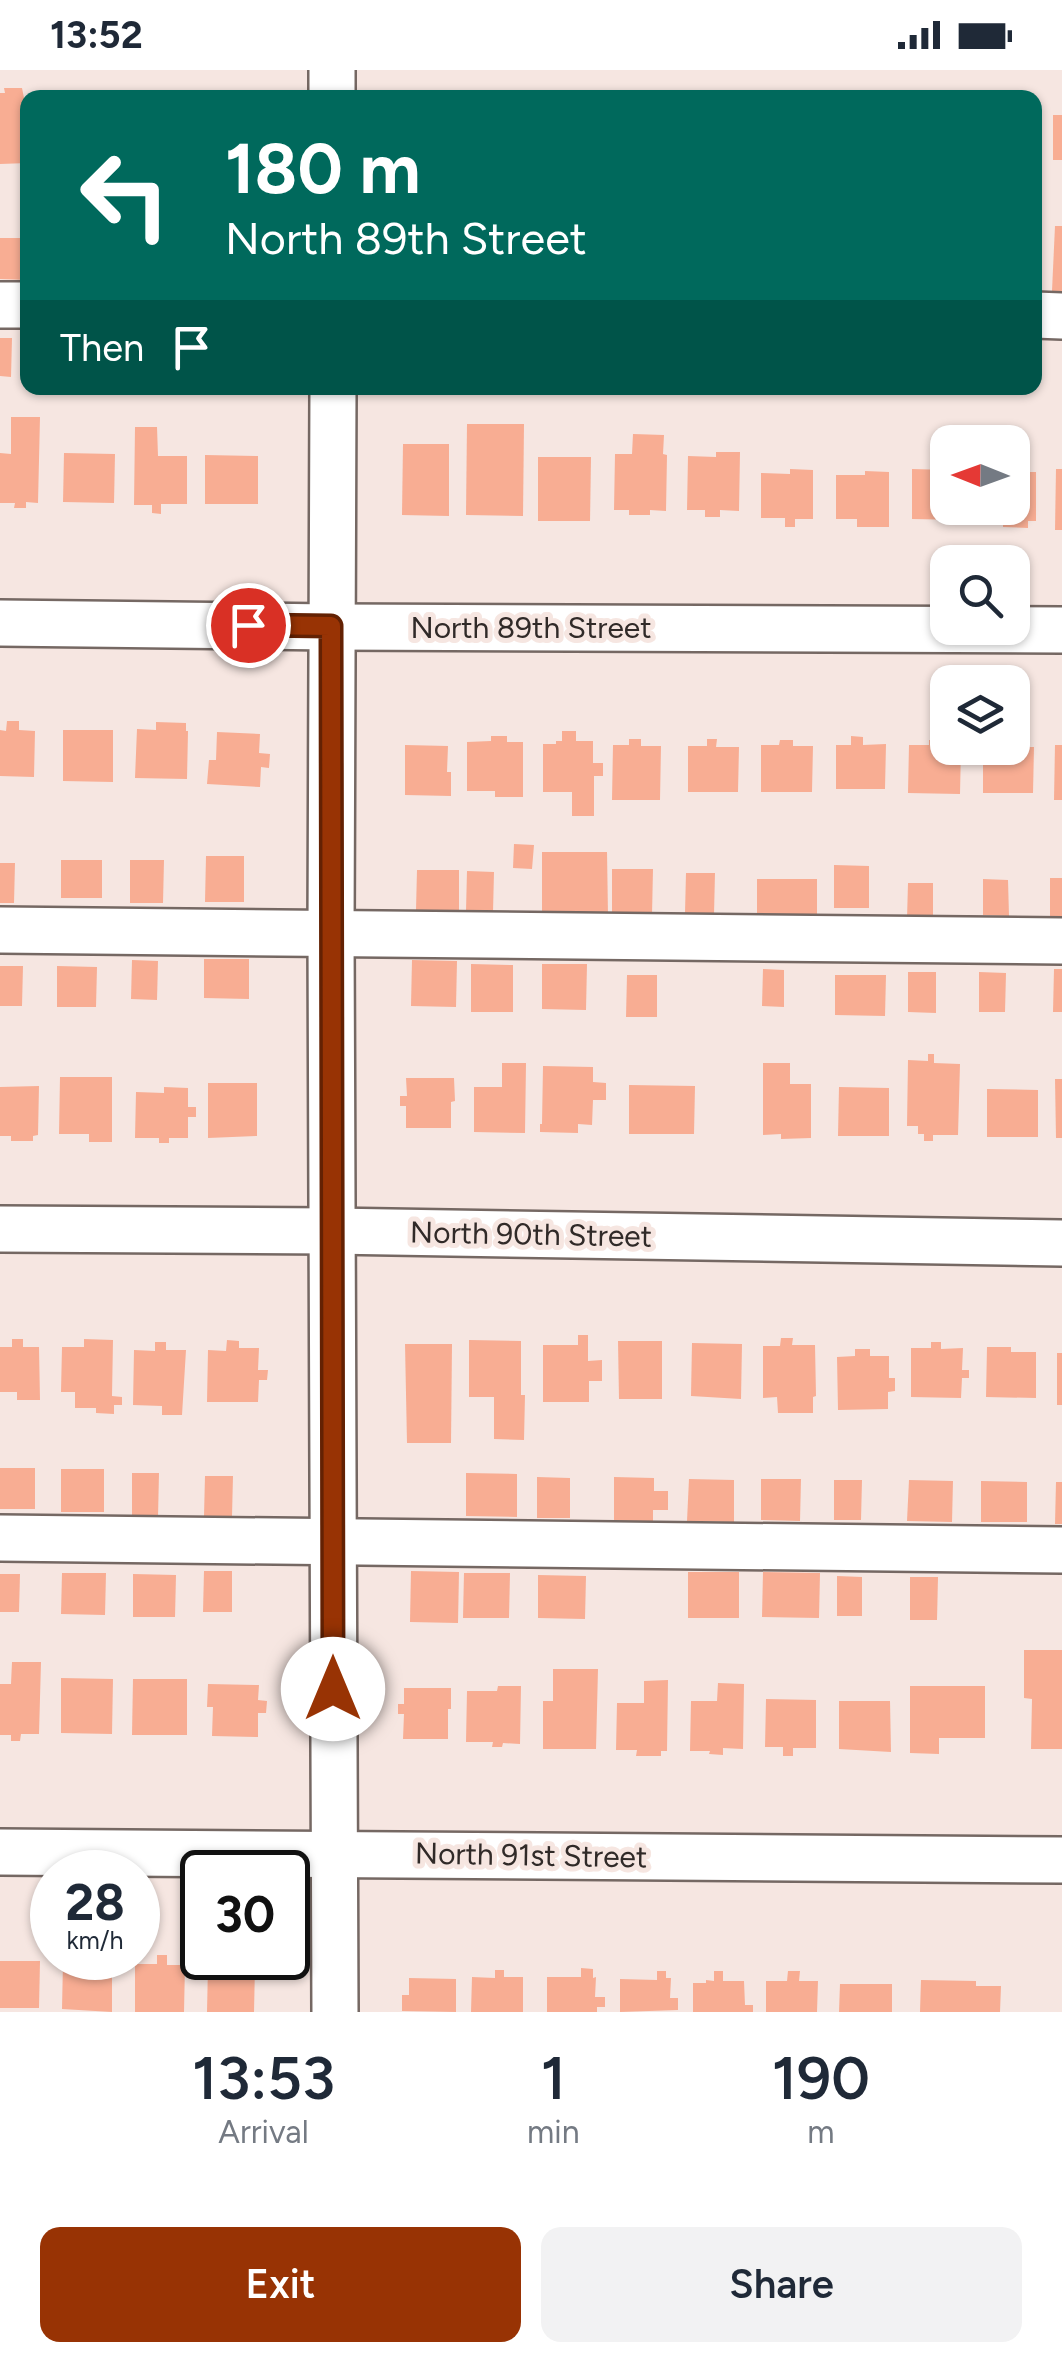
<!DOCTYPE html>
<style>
:root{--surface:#fff;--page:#f2f2f3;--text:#1f2937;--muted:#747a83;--accent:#983304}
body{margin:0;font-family:Figtree,sans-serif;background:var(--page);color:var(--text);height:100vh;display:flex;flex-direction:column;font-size:38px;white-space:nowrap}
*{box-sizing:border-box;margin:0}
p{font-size:32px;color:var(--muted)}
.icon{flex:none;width:55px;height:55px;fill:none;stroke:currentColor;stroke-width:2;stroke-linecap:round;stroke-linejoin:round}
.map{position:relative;height:1942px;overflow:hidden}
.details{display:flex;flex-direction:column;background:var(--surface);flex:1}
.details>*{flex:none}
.top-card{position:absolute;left:20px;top:20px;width:1022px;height:305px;border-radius:20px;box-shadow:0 2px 8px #0004;background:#00695c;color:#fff;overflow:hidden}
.needle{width:65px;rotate:271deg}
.buttons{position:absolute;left:930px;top:355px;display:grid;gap:20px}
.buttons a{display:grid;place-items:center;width:100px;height:100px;border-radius:20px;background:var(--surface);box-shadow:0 2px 8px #0004;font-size:50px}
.speed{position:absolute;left:30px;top:1780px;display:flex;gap:20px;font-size:50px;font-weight:700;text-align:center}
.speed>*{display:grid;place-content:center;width:130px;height:130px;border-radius:50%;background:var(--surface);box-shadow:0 2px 8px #0004;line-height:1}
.speed small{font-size:25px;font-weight:400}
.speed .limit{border:5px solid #111;border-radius:15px;background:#fff;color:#111}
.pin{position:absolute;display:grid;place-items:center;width:85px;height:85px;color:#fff;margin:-42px;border:5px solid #fff;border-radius:50%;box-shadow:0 2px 10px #0007}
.me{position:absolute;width:110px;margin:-55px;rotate:0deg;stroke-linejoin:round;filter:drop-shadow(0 0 8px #0008)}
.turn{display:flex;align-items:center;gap:35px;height:210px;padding:0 40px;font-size:45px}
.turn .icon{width:130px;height:130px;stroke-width:2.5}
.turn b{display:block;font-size:70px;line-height:85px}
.then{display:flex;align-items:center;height:95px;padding:0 40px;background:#0003;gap:20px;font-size:38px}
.eta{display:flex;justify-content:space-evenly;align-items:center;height:170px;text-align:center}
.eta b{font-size:60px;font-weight:600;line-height:70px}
.primary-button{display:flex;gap:20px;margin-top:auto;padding:20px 40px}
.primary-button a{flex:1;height:115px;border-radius:20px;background:var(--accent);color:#fff;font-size:40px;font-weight:600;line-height:115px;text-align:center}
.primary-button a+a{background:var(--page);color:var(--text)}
.status{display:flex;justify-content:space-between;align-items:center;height:70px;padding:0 50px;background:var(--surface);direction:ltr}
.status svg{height:28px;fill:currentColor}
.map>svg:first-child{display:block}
.building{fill:#f8ad93}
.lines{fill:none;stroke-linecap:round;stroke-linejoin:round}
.minor-casing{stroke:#756863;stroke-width:50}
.minor{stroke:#fff;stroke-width:45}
.route-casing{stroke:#632103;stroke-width:25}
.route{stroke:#983304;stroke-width:18}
.labels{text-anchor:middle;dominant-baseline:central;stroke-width:10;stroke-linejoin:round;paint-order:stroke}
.street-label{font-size:30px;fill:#302a28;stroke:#f6e6e1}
</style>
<div class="status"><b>13:52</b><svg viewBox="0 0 49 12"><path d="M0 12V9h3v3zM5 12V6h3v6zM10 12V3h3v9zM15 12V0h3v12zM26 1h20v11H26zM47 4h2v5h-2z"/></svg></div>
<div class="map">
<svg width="1062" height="1942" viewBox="0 0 1062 1942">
<rect width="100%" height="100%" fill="#f6e6e1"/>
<g class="building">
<polygon points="4,18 22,18 24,28 28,28 28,93 0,94 0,23 5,23"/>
<rect x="1053" y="45" width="9" height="45"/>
<polygon points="1055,156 1062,156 1062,221 1052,221"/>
<polygon points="0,168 28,168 28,210 0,209"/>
<polygon points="0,268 12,268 11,307 0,306"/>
<polygon points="11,347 40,347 38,433 26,432 26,438 14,438 15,433 0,433 0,383 11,384"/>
<polygon points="467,354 524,354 523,446 466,445"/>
<polygon points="135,357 157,357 158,386 187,386 187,434 161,434 161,444 152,443 152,435 134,435"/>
<polygon points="633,364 664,365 663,384 667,385 666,441 650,440 650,445 629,445 629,440 614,440 615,384 632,384"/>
<polygon points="403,374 449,374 449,446 402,445"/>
<polygon points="716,382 740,382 739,441 720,440 720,447 705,447 705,440 687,440 688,386 716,387"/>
<polygon points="64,383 115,384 114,433 63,432"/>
<polygon points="205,385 258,386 258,434 205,434"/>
<polygon points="538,387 591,387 590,451 538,451"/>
<polygon points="790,399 813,400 813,449 795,449 795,457 785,457 785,448 761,448 761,403 790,404"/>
<polygon points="912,399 948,400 948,438 962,438 962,450 912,449"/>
<polygon points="1056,399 1062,399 1062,460 1055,460"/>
<polygon points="865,401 889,402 889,457 857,457 857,449 836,449 836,405 865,405"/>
<polygon points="1012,402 1036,402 1036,451 1028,451 1028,458 1003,457 1003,450 983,450 983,438 1012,438"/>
<polygon points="7,651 19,651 19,660 35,661 34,707 0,706 0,660 6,661"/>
<polygon points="156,652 186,653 186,661 188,661 187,709 135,708 137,659 156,660"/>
<polygon points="63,660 113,660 113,712 63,711"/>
<polygon points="562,661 576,661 576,671 593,671 593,693 603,693 603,706 594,706 594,746 572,746 572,722 543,722 543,674 556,674 556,671 562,671"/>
<polygon points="217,662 260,664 259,683 270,684 269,698 261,697 260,717 207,714 209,690 216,690"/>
<polygon points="491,666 507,666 507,672 523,672 523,727 495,727 495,721 467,721 467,672 491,671"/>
<polygon points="851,666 863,667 863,675 886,674 885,719 836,719 836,675 851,675"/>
<polygon points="629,669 641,669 641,676 661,676 660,730 612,730 613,675 629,675"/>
<polygon points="707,669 717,669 716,677 739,677 738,722 688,722 688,676 707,676"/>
<polygon points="780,670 793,670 793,676 813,676 812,722 761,722 761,675 779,675"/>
<polygon points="929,670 940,670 940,677 961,678 960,724 908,723 909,675 929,675"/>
<polygon points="405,675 448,676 447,702 451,702 451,726 405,725"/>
<polygon points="1055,675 1062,675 1062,730 1054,730"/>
<polygon points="1034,677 1033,723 983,723 983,678"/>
<polygon points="514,774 534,775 532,799 513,798"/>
<polygon points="542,782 607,782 608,845 542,845"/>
<polygon points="206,786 244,786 244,832 205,832"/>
<rect x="61" y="790" width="41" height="38"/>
<polygon points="130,790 164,790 163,833 130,833"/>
<polygon points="0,793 15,793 14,833 0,833"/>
<polygon points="834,795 869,796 869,838 834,838"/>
<polygon points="612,799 653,799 652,845 612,844"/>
<polygon points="417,800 459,800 459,840 416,840"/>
<polygon points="467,801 494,802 493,842 466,841"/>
<polygon points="686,803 715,803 714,844 685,843"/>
<rect x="1050" y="808" width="12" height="43"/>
<polygon points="757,809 817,809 817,848 757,847"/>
<polygon points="983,809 1008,810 1009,846 983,845"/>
<polygon points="908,813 933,813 933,850 907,849"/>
<polygon points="204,889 249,889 249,929 204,928"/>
<polygon points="132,890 158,891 157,930 131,929"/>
<polygon points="412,890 457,891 456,937 411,936"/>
<polygon points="471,894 513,895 513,942 471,942"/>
<polygon points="542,894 587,894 586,940 542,939"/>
<polygon points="0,896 23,896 22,936 0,936"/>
<polygon points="57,896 97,897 96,937 57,937"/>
<polygon points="763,899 784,900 784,937 762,936"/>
<polygon points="1054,899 1062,899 1062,942 1053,942"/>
<polygon points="908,902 936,902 936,943 908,942"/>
<polygon points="979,902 1006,903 1005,942 979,942"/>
<polygon points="627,905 657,905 657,947 626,947"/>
<polygon points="835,905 886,905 885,946 835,945"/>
<polygon points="928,984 934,984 934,993 960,994 958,1065 933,1065 933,1071 924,1071 924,1064 918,1064 918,1056 907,1056 908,990 928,991"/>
<polygon points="502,993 526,993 525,1063 474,1062 474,1017 502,1017"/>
<polygon points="763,993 790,993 790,1014 811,1014 811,1068 781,1069 781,1064 763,1065"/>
<polygon points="543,996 593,997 593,1012 606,1013 606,1030 593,1030 592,1055 578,1054 578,1063 540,1062 540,1054 542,1054"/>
<polygon points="60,1007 112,1007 112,1072 89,1072 89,1064 59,1064"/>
<polygon points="406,1008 454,1008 455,1031 451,1032 451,1058 406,1058 406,1036 400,1036 400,1026 407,1026"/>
<polygon points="1055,1009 1062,1009 1062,1068 1056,1068"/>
<polygon points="208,1013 257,1013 257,1066 208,1068"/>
<polygon points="629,1015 695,1016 694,1064 629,1064"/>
<polygon points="39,1016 38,1065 33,1066 33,1071 11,1071 11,1066 0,1066 0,1017"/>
<polygon points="164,1017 188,1018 188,1037 196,1037 196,1047 188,1047 188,1068 169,1068 169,1073 159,1073 159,1068 135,1068 136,1022 164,1023"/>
<polygon points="839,1017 889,1018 889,1066 838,1066"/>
<polygon points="987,1019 1038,1020 1038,1067 987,1067"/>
<polygon points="578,1265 588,1265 588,1291 602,1290 602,1311 589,1311 589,1332 543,1332 543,1275 578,1275"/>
<polygon points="781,1268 793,1268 792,1275 815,1275 816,1326 813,1327 813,1343 778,1343 777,1327 763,1328 763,1276 780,1276"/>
<polygon points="12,1269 23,1269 23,1277 39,1277 40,1330 17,1330 17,1322 0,1322 0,1277 12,1277"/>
<polygon points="84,1269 113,1270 112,1326 122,1327 122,1335 114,1335 114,1344 96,1343 96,1338 75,1338 75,1322 61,1322 62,1277 84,1277"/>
<polygon points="227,1270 239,1271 239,1278 259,1278 258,1300 268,1300 267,1310 259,1310 258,1332 207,1332 208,1280 226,1281"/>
<polygon points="469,1270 521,1271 521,1325 525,1325 524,1370 494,1369 494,1327 469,1327"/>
<polygon points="618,1271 662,1271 662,1329 619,1329"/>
<polygon points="155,1272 166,1272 166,1280 186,1280 182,1345 162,1345 162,1336 133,1335 134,1280 155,1281"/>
<polygon points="931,1272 941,1272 941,1279 963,1278 962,1300 969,1300 969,1308 962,1308 961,1328 911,1327 911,1278 931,1278"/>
<polygon points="692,1273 742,1274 741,1329 691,1326"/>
<polygon points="405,1274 452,1274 451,1373 407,1373"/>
<polygon points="987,1277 1011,1277 1011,1282 1036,1282 1036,1328 986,1327"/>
<polygon points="855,1279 870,1279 870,1286 889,1286 889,1308 895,1308 895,1321 888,1322 888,1339 838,1340 837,1287 855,1286"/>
<rect x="1057" y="1283" width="5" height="52"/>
<rect x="0" y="1398" width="35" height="41"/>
<rect x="61" y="1399" width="43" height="43"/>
<polygon points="132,1403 159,1403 158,1447 132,1447"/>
<polygon points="466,1403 517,1404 517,1447 466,1446"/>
<polygon points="205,1406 233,1406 232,1446 204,1446"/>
<polygon points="537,1407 570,1408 570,1448 537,1448"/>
<polygon points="614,1407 654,1408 654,1421 668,1421 668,1440 653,1440 653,1452 614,1451"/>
<polygon points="689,1409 734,1410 734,1452 687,1451"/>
<polygon points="761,1409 801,1409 800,1451 761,1450"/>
<polygon points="834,1410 862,1410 861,1450 834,1450"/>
<polygon points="909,1410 953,1411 952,1452 907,1451"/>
<polygon points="981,1411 1027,1412 1027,1452 981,1452"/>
<polygon points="1056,1412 1062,1412 1062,1454 1055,1454"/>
<polygon points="204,1501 232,1501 232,1542 203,1542"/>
<polygon points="411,1501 459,1502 458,1553 410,1552"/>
<rect x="688" y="1502" width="51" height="46"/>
<polygon points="763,1502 820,1503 819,1548 762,1547"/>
<polygon points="62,1503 106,1503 105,1545 61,1544"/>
<polygon points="464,1503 510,1503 509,1548 463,1548"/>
<polygon points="0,1504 20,1504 19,1542 0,1542"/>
<polygon points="133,1504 176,1505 175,1547 133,1547"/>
<polygon points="538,1505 586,1506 585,1549 538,1548"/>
<polygon points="837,1506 862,1507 862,1546 837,1546"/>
<polygon points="910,1507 938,1507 937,1550 910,1550"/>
<polygon points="1024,1580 1062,1580 1062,1679 1031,1679 1032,1629 1024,1628"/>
<polygon points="12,1592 41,1592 39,1664 21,1664 20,1671 11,1671 11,1665 0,1665 0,1614 11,1614"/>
<polygon points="553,1599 598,1599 596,1679 543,1679 543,1631 553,1631"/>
<polygon points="61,1608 113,1609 112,1664 61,1663"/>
<polygon points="133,1609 187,1609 187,1665 132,1665"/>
<polygon points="668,1610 667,1681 661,1681 661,1686 636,1686 637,1680 616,1680 617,1633 644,1633 644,1611"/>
<polygon points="718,1613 744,1614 743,1679 723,1678 723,1685 709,1684 710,1681 690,1681 691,1631 717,1631"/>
<polygon points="208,1614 259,1615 258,1630 267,1631 266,1643 258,1643 258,1667 212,1666 213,1637 207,1637"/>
<polygon points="498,1616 521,1616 520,1674 503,1673 502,1677 492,1677 493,1672 466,1672 467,1621 497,1621"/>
<polygon points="910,1616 985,1616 985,1668 939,1668 939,1684 910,1683"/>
<polygon points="404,1618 451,1618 451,1639 448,1639 448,1669 403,1669 404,1644 398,1644 398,1634 404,1634"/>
<polygon points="766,1629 816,1630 816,1678 793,1678 793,1686 783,1686 783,1677 765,1677"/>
<polygon points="839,1631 890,1631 891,1682 839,1679"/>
<polygon points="157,1885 167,1885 167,1895 185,1895 184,1942 135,1942 135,1894 157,1894"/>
<polygon points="84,1888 96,1888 96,1893 112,1893 112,1942 62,1939 63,1892 84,1892"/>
<polygon points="0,1891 40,1891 39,1938 0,1938"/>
<polygon points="208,1896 255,1896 254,1942 207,1942"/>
<polygon points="581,1898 593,1899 593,1908 596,1907 595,1927 605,1927 605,1937 597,1937 597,1942 547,1942 547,1907 581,1907"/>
<polygon points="495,1900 504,1900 504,1907 523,1907 523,1942 471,1942 472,1907 495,1908"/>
<polygon points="657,1901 666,1901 666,1908 671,1908 670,1928 678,1928 678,1940 620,1942 620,1909 657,1910"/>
<polygon points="714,1901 723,1901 723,1911 744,1911 745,1935 753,1935 753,1942 693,1942 693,1913 706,1913 706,1910 714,1911"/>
<polygon points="788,1901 800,1901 799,1911 818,1911 817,1942 766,1942 766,1911 787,1911"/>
<polygon points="409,1908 456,1909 456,1942 402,1941 402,1925 409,1925"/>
<polygon points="921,1910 976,1911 976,1916 1001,1916 1000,1942 920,1942"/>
<polygon points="840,1914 892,1914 892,1942 839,1942"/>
</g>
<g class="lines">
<defs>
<g id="minor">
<polyline points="332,0 332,28"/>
<polyline points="0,235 28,235"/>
<polyline points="1035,245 1062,246"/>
<polyline points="333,318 331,863 335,1942"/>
<polyline points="0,553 331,557 1062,560"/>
<polyline points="0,860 1062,871"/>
<polyline points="0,1159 332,1161 1062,1173"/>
<polyline points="0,1468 1062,1480"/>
<polyline points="0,1782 1062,1790"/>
</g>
</defs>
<use href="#minor" class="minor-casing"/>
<use href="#minor" class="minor"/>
</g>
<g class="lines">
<defs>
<polyline id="route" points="248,555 331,556 333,1619"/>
</defs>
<use href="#route" class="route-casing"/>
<use href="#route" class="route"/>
</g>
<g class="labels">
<g class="street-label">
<text x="531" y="557">North 89th Street</text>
<text transform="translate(531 1164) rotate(1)">North 90th Street</text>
<text transform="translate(531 1785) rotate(1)">North 91st Street</text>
</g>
</g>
</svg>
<div class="buttons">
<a><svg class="needle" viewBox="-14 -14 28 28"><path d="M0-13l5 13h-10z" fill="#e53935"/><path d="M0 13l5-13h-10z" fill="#747a83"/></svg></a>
<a><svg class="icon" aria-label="search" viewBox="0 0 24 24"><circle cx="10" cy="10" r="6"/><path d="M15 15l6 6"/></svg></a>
<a><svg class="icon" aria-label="layers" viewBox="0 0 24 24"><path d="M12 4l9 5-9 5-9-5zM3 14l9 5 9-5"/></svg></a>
</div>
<div class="speed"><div>28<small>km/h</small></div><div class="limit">30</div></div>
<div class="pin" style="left:248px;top:555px;background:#d93025"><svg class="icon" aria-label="arrive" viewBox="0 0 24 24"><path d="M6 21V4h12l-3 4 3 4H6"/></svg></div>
<svg class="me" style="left:333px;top:1619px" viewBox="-20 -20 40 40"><circle r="19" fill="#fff"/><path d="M0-13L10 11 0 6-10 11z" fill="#983304"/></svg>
<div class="top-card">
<div class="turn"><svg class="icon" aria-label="left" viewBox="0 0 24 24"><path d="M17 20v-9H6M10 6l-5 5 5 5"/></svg><div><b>180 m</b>North 89th Street</div></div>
<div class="then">Then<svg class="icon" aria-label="arrive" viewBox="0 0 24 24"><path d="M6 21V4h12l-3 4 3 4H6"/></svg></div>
</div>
</div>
<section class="details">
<div class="eta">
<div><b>13:53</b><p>Arrival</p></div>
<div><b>1</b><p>min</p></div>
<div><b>190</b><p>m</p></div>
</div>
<div class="primary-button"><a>Exit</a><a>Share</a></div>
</section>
